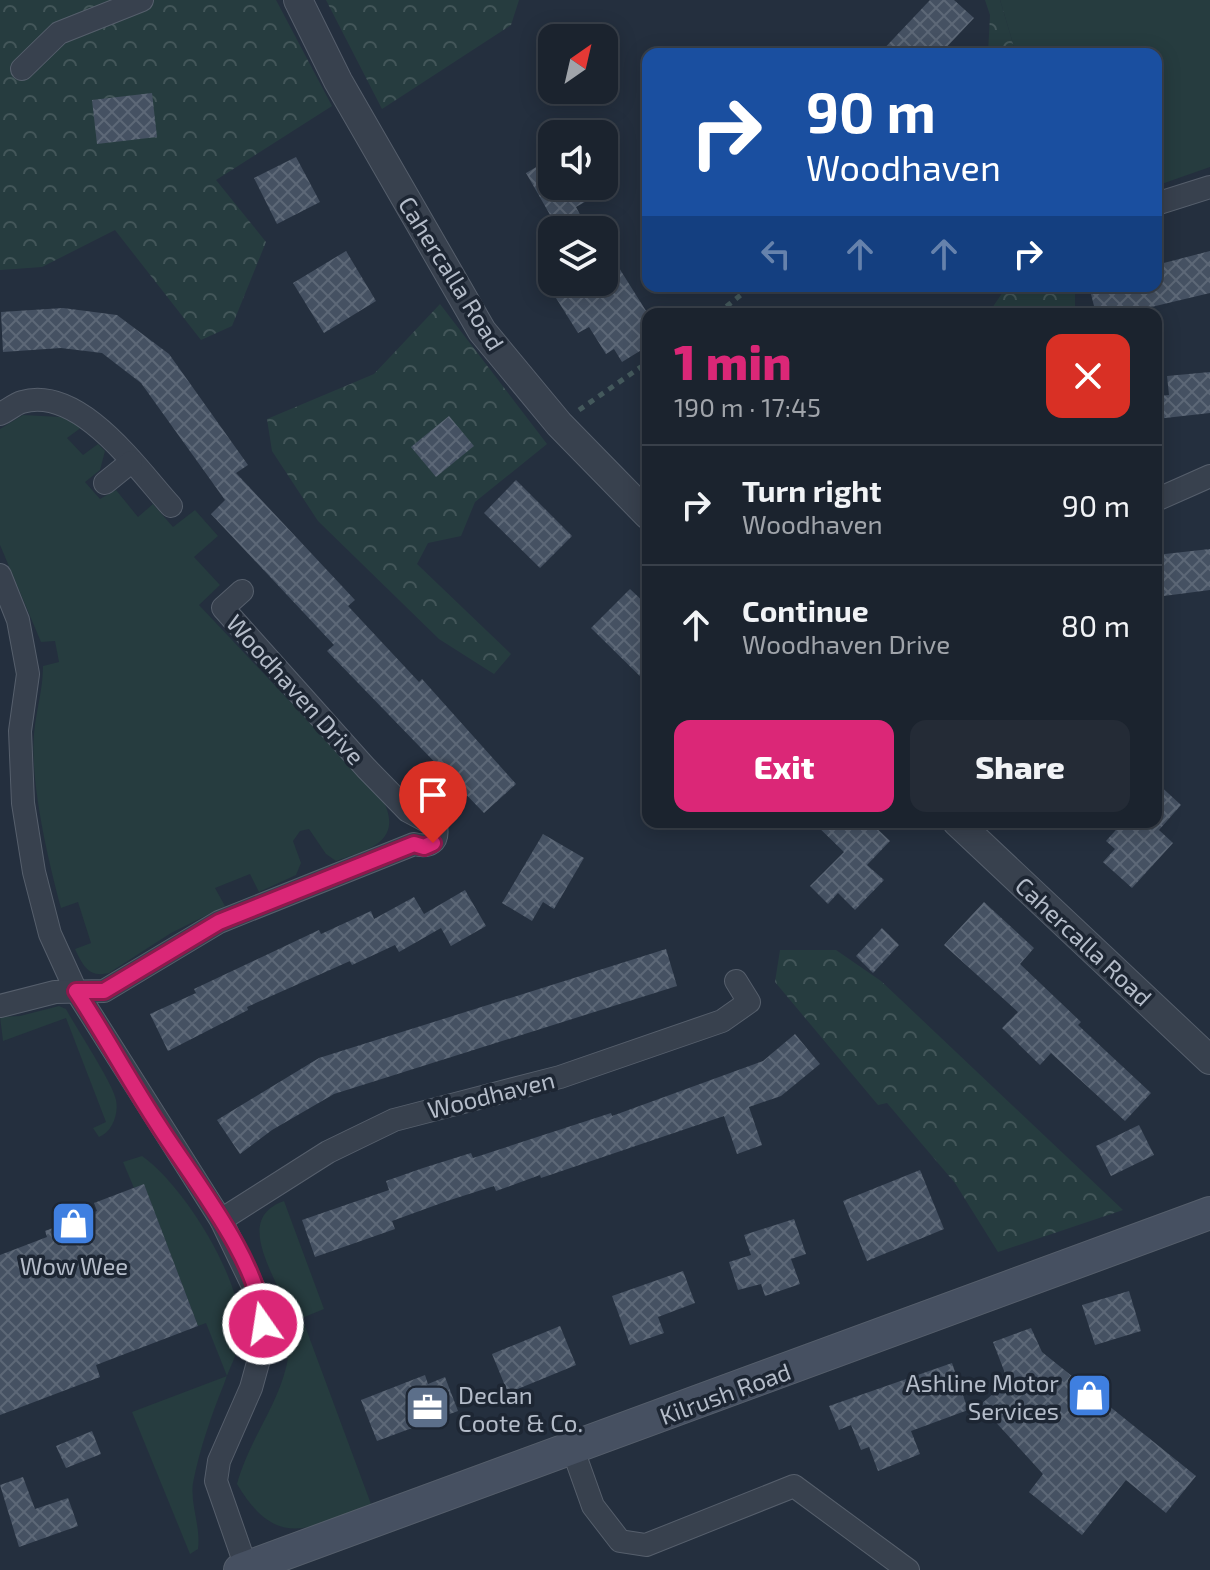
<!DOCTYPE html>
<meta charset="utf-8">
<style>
:root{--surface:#1b232e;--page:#242b36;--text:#f1f3f6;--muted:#a0a4aa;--line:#39404a;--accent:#db2777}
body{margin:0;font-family:"Exo 2",sans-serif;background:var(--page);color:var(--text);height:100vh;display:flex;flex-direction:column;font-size:30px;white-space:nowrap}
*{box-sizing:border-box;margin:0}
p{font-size:26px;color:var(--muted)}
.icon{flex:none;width:44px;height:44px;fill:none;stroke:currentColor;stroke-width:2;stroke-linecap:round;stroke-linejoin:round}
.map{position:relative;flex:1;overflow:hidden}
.side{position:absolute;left:642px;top:308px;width:520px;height:520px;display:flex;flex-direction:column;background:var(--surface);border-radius:16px;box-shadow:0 4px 20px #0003,0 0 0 2px var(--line)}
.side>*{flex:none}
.top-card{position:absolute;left:642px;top:48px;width:520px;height:244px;border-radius:16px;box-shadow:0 4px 20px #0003,0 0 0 2px var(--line);background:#1a4fa0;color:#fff;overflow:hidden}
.needle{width:52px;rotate:34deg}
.buttons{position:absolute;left:538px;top:24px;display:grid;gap:16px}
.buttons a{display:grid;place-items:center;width:80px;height:80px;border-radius:16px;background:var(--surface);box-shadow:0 4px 20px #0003,0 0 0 2px var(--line);font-size:40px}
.pin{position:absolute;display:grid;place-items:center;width:68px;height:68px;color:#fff;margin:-82px -34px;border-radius:50% 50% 50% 0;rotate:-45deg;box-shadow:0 0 8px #0007}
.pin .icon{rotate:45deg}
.me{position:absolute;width:88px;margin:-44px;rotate:347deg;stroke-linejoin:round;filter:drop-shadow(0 0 6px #0008)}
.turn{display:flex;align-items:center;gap:28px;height:168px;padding:0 32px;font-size:36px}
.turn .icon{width:104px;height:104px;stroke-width:2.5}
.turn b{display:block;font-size:56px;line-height:68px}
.lanes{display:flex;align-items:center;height:76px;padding:0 32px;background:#0003;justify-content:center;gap:40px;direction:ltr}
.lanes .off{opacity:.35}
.round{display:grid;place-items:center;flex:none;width:84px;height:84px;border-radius:16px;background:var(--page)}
.overview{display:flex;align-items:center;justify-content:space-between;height:136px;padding:0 32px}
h1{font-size:48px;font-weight:800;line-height:60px;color:var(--accent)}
.button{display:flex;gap:16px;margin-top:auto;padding:16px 32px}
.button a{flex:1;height:92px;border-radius:16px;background:var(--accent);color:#fff;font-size:32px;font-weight:800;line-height:92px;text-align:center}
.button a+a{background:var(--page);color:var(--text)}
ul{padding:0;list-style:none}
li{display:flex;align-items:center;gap:24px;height:120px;padding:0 32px;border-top:2px solid var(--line)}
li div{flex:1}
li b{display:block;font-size:30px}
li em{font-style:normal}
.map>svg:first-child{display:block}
.green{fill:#263c3f}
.forest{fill:url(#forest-crowns)}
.building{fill:url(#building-cross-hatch)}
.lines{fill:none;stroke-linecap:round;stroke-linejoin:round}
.minor-casing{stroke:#565f6c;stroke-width:24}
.tertiary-casing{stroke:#565f6c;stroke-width:30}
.secondary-casing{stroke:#565f6c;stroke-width:34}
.path{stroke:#44595c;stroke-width:5;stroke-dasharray:6 6;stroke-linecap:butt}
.minor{stroke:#38414e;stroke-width:22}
.tertiary{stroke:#38414e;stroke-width:28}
.secondary{stroke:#465061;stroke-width:32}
.route-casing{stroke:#8e194d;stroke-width:20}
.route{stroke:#db2777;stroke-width:14}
.labels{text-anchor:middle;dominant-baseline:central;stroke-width:7;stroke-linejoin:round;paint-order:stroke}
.street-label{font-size:24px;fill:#b4bcc9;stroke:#1d2633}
.poi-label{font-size:24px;fill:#b4bcc9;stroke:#1d2633}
</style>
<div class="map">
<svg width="1210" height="1570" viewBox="0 0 1210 1570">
<defs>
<pattern id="forest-crowns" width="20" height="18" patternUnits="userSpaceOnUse" patternTransform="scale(2)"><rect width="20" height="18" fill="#263c3f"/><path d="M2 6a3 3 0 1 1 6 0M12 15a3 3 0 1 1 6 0" fill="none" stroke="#435659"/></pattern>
<pattern id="building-cross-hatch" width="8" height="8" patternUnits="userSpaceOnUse" patternTransform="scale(2)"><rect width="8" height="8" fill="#455162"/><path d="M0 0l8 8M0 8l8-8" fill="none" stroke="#5d6877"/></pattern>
</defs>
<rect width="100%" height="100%" fill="#242f3e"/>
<g class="green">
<polygon points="1000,0 1210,0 1210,167 1156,186 1156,54 1016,54"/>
<path d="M 23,415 L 61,417 L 82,427 L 67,438 L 83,455 L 98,444 L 105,451 L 100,470 L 85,482 L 100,499 L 116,490 L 138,517 L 153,504 L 173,527 L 195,510 L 218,536 L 194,557 L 220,585 L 199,605 L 383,800 C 404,842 368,850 336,861 L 326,854 L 309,829 L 300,831 L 293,841 L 301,863 L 296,875 L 259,892 L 250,874 L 215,888 L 225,906 L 171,933 L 109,973 C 89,978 83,966 75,949 L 91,943 L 78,902 L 61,908 C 48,860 30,783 34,734 C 36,710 43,690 43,666 L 59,662 L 55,641 L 41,642 L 0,545 L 0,429 Z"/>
<path d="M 59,1006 L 66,1009 C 76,1028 113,1083 116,1100 C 119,1114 112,1132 99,1137 L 93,1128 L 106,1122 L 66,1018 L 3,1041 L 0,1017 L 20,1016 Z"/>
<path d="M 142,1156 C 184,1185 248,1287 240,1338 C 238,1353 229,1369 224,1384 C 211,1416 200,1448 193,1483 C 190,1504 201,1527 198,1549 L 190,1554 L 132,1412 L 227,1376 L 206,1323 L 198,1326 L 144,1185 L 134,1188 L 123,1162 Z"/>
<path d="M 284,1201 L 324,1309 L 302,1318 L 371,1504 C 311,1527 278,1553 237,1484 C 253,1426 294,1391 290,1324 C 287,1287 227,1221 284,1201 Z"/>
</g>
<g class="forest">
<polygon points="0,0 276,0 332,106 216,180 266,242 232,326 201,340 115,230 42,267 0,270"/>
<polygon points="326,0 519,0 511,25 382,109"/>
<polygon points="985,0 1000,0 1016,54 988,54 990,15"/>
<polygon points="1007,286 1075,286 1075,314 988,314"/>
<polygon points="440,304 547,444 475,502 461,536 428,543 417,564 511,654 494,674 439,639 318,521 272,451 267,419 374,374"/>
<polygon points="780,950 836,950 881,981 1123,1210 998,1252 955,1183 887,1103 878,1105 775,982"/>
</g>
<g class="building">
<polygon points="930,0 954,0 974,18 940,54 879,54"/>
<polygon points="152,93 157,137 97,144 92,100"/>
<polygon points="296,157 320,202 277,224 254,178"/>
<polygon points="552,158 552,186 613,186 576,207 584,222 570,230 565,230 558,217 553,220 526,173"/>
<polygon points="604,244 648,314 648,346 622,362 614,349 606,354 589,327 578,333 556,298 581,282 604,282"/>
<polygon points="346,251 376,301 324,333 293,283"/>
<polygon points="1210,251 1210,293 1122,314 1096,314 1089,286 1156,286 1156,265"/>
<polygon points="63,308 117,315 169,354 248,465 236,473 355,600 348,606 419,682 422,679 516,784 484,813 327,651 334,645 211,514 225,500 141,383 102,353 61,348 3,352 1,312"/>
<polygon points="1210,372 1210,413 1156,419 1156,396 1169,395 1167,376"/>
<polygon points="449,416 474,446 436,477 411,447"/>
<polygon points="516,480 572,536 540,568 484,513"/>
<polygon points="1210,549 1210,590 1156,597 1156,555"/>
<polygon points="630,589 648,606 648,684 591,628"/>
<polygon points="1156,782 1181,805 1159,830 1173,843 1132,888 1103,862 1115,849 1106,841 1123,822 1150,822 1156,827"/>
<polygon points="813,822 870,822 890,841 867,865 884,880 855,910 838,893 828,904 810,886 844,852"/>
<polygon points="543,834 584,858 554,909 543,902 532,921 502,903"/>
<polygon points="465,890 486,926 451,946 441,928 399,952 395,945 352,965 350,961 247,1007 248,1010 168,1051 150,1014 196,993 194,989 319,930 321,934 371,911 374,919 414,897 424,914"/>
<polygon points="984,902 1034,948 1020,964 1081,1022 1078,1025 1151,1093 1125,1121 1051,1053 1040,1065 1002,1028 1018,1012 944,945"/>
<polygon points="882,928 899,945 873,973 856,956"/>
<polygon points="666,949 677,986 334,1094 272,1130 240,1154 217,1120 319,1058"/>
<polygon points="795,1034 820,1064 781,1096 749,1107 762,1145 737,1154 724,1116 541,1178 540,1175 496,1191 494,1186 447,1201 392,1221 395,1229 315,1257 302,1220 389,1190 386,1181 423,1168 471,1153 473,1158 611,1113 612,1116 763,1061"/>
<polygon points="1139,1125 1154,1155 1111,1176 1096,1146"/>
<polygon points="920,1170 944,1229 867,1261 843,1201"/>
<polygon points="144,1184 198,1326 96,1365 100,1377 0,1415 0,1255 47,1237 45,1231 97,1211 94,1203"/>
<polygon points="794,1219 806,1254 791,1259 800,1284 765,1296 761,1284 738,1290 729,1262 751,1255 744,1235"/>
<polygon points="683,1271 695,1303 658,1317 664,1333 630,1345 612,1296"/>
<polygon points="1129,1291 1141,1331 1095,1345 1082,1305"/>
<polygon points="560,1326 576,1365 508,1393 492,1354"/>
<polygon points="1031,1328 1042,1352 1196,1476 1166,1513 1126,1480 1082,1535 1029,1492 1043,1474 980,1405 1008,1381 993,1342"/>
<polygon points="952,1363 968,1410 911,1431 920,1454 878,1471 869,1447 861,1450 851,1425 839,1430 829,1406"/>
<polygon points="425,1375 428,1384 445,1377 458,1411 377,1441 361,1400"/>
<polygon points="92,1431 101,1454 66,1468 56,1446"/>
<polygon points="23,1477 35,1509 68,1498 78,1526 19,1547 0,1485"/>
</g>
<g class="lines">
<defs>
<g id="minor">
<polyline points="22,69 59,33 142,0"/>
<polyline points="1156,204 1210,187"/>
<path d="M 0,414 C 7,411 15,404 22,402 C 80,385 138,470 171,506"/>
<polyline points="105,483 131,462"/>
<polyline points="1156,500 1210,476"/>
<polyline points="0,575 18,620 28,674 20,731 23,803 34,872 50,934 76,991 221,1220 263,1307 264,1341 251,1388 219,1461 216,1481 246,1567"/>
<path d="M 0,1006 L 55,992 L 104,991 L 219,922 L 414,844 C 429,848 439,843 436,826 L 408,811 L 366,768 L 223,608 L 242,591"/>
<polyline points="221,1220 328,1152 394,1120 560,1077 722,1021 749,1002 736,981"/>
<polyline points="573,1450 593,1506 620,1541 646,1545 794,1486 908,1570"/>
</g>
<g id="tertiary">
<polyline points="298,0 338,81 482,331 559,424 648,515"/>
<polyline points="957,822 1210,1060"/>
</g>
<polyline id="secondary" points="240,1570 1210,1213"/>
</defs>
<use href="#minor" class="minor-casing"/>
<use href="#tertiary" class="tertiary-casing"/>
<use href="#secondary" class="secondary-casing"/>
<g class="path">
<polyline points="717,314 752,286"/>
<polyline points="579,410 648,362"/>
</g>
<use href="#minor" class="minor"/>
<use href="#tertiary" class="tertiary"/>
<use href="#secondary" class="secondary"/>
</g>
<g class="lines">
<defs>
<path id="route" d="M 263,1324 C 261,1263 192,1178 159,1126 C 130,1082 105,1035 76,991 L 104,991 L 219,922 L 414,844 L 424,847 L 433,843"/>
</defs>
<use href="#route" class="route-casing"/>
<use href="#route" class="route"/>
</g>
<defs>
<symbol id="shop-square" viewBox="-11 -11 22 22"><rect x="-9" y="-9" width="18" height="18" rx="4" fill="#3f7fe0" stroke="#1d2633"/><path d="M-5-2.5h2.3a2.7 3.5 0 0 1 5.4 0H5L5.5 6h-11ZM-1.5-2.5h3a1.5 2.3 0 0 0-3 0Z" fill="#fff"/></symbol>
<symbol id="office-square" viewBox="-11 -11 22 22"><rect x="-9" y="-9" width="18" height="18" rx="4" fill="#5c6f8a" stroke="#1d2633"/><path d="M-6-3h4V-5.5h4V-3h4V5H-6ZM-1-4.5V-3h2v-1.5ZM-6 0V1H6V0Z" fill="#fff"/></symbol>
</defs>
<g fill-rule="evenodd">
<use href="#shop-square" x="48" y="1198" width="51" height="51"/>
<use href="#shop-square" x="1064" y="1370" width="51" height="51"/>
<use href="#office-square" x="402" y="1382" width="51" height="51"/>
</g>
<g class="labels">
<g class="street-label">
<text transform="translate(452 273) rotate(58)">Cahercalla Road</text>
<text transform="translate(296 689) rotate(48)">Woodhaven Drive</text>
<text transform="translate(1084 941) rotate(43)">Cahercalla Road</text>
<text transform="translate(491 1094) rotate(-14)">Woodhaven</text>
<text transform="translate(725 1393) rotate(-20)">Kilrush Road</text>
</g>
<g class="poi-label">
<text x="74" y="1265">Wow Wee</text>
<text x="1059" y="1382" text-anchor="end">Ashline Motor<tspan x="1059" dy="28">Services</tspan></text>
<text x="458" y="1394" text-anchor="start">Declan<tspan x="458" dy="28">Coote &amp; Co.</tspan></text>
</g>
</g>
</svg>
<div class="buttons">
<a><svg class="needle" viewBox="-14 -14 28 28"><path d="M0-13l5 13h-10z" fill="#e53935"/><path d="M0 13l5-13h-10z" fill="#a0a4aa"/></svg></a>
<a><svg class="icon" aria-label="sound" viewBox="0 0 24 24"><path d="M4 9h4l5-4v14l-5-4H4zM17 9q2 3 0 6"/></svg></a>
<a><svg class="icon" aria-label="layers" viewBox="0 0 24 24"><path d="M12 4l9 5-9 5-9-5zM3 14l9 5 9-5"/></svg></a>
</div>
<div class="pin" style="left:433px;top:843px;background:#d93025"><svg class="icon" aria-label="arrive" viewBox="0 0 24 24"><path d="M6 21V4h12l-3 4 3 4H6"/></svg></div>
<svg class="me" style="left:263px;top:1324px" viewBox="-20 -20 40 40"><circle r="17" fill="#db2777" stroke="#fff" stroke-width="3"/><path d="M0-11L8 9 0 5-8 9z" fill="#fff"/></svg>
<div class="top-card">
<div class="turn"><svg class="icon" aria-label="right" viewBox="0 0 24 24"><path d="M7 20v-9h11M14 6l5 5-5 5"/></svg><div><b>90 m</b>Woodhaven</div></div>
<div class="lanes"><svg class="icon off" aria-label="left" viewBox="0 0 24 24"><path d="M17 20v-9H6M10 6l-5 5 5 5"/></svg><svg class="icon off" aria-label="ahead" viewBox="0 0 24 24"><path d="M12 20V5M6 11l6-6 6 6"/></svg><svg class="icon off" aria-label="ahead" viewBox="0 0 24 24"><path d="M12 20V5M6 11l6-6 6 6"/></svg><svg class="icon" aria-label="right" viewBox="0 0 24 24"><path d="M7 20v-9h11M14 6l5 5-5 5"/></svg></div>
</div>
<section class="side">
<div class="overview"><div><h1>1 min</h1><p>190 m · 17:45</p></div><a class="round" style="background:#d93025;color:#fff"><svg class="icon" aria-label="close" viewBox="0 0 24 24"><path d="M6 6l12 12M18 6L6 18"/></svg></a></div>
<ul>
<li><svg class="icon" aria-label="right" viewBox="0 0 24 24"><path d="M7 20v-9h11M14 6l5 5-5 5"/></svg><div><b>Turn right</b><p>Woodhaven</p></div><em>90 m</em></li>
<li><svg class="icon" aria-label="ahead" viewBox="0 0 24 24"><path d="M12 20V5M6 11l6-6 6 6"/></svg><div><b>Continue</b><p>Woodhaven Drive</p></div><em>80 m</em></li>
</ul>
<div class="button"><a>Exit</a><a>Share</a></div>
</section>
</div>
